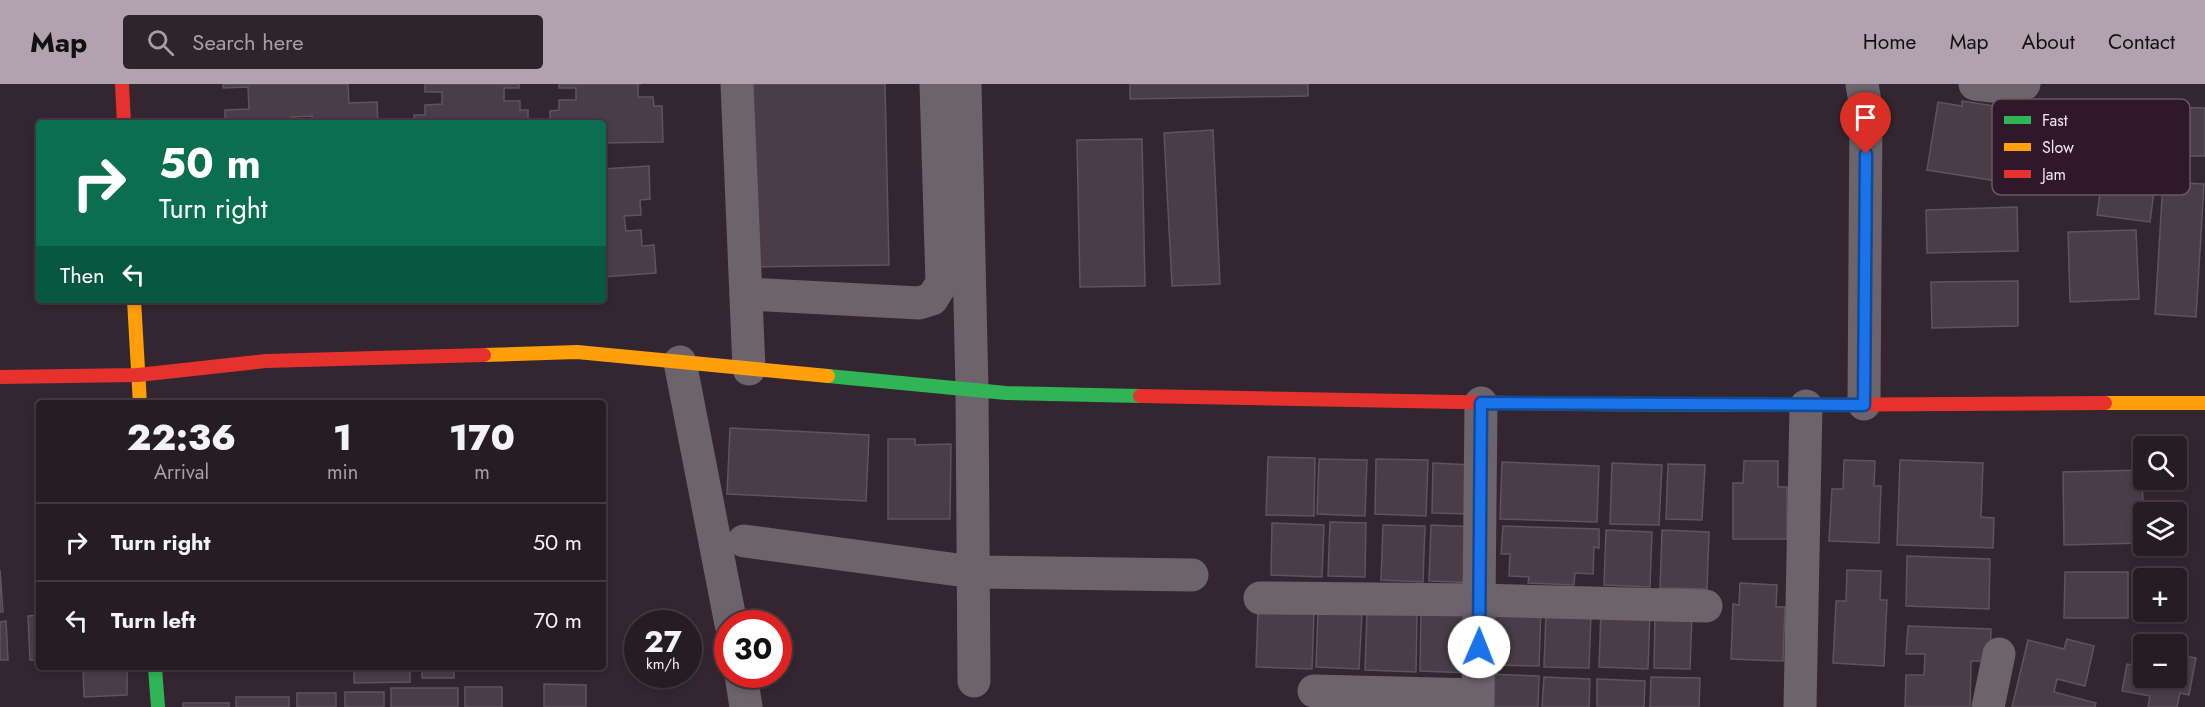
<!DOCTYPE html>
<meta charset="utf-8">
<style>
:root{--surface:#261c24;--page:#2e252c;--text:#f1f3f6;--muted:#a4a1a6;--line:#423a41;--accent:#b1a2ad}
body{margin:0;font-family:Jost,sans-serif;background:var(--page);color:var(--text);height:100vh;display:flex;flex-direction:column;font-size:22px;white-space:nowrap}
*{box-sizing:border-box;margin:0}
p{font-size:20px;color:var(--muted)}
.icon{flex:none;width:33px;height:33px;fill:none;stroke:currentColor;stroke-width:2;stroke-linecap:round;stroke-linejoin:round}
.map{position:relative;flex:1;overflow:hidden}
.panel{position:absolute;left:36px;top:316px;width:570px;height:270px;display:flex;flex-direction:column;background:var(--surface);border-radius:6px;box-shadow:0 3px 9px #0003,0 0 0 2px var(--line)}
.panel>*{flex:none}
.guide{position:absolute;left:36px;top:36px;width:570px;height:183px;border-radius:6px;box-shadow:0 3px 9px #0003,0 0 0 2px var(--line);background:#0b6e4f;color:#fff;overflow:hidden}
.controls{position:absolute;left:2133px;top:352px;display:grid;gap:12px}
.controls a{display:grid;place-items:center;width:54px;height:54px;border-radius:6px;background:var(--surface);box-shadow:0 3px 9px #0003,0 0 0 2px var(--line);font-size:30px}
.speed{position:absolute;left:624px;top:526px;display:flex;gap:12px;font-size:30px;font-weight:700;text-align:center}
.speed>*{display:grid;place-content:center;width:78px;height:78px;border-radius:50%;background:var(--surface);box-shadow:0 3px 9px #0003,0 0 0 2px var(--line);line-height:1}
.speed small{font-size:15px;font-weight:400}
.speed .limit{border:9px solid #d22;background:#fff;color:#111}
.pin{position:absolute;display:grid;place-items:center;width:51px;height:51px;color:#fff;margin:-62px -26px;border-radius:50% 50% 50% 0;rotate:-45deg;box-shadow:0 0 6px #0007}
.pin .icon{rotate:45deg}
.me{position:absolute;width:66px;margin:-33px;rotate:1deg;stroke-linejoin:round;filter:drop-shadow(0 0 4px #0008)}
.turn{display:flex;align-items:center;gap:21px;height:126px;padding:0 24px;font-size:27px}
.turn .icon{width:78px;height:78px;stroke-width:2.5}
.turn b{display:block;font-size:42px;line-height:51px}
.then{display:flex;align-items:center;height:57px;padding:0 24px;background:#0003;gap:12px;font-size:22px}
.eta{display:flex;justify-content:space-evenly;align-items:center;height:102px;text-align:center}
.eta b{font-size:36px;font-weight:800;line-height:42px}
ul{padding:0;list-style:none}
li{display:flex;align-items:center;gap:18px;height:78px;padding:0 24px;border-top:2px solid var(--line)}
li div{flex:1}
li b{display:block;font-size:22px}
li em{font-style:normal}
header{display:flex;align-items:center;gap:36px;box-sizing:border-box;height:84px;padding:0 30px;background:var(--accent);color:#111}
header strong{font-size:28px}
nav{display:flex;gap:33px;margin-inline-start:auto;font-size:21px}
.search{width:420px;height:54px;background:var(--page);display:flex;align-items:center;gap:15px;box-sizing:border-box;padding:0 21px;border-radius:6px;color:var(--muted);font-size:22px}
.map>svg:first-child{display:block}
.building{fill:#4b3d48;stroke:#5e545c;stroke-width:1.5}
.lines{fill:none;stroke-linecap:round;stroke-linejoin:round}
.street{stroke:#6d636b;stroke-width:33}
.fast{stroke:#30b455;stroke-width:14}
.slow{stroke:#ff9f0a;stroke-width:14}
.jam{stroke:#e5322d;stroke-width:14}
.route-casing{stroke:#114b97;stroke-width:15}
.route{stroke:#1a73e8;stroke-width:10}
.key{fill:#2e182a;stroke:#6a5666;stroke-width:1.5}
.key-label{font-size:16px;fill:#f5e5f1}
</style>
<header>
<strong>Map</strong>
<div class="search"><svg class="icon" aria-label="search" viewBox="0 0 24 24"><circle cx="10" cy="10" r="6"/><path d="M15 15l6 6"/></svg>Search here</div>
<nav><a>Home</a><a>Map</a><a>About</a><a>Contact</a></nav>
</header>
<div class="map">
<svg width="2205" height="623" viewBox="0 0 2205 623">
<rect width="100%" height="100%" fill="#332630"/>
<g class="building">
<polygon points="223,0 348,0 349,19 377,18 378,39 312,39 312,32 292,33 293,39 225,39 225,26 249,25 248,3 223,4"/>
<polygon points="425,0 519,0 519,4 504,4 504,17 520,17 520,26 528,26 528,39 414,39 414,31 425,31 425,21 442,20 442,8 425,8"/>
<polygon points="559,0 641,0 638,0 638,13 653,13 654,22 662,22 663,58 603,59 603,39 550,39 550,27 559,26 559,16 576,16 576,4 559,4"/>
<polygon points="749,0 885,0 889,181 752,183"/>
<polygon points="1130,0 1308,0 1308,12 1130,15"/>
<polygon points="1962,17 2080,35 2076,66 2068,65 2062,107 1927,86 1938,18 1962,22"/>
<polygon points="2169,23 2205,24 2205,72 2168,72"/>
<polygon points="2111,25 2164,32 2150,138 2097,131"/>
<polygon points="1213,46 1220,200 1172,202 1164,49"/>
<polygon points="1142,55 1145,202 1080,203 1077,56"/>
<polygon points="649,82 650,115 640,116 641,131 624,132 626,147 641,146 642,162 654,161 656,189 603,193 603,85"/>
<polygon points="2163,98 2204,100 2196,233 2155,230"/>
<polygon points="2017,123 2018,167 1927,169 1926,126"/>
<polygon points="2136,146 2139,215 2070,218 2068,148"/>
<polygon points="2018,197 2018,242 1932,244 1931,198"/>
<polygon points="730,344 869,351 866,417 727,410"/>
<polygon points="888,355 915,355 915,361 951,360 950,435 888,435"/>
<polygon points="1268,373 1315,374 1314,432 1266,431"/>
<polygon points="1319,375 1367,376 1365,432 1317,430"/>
<polygon points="1376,375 1428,376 1426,432 1375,430"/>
<polygon points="1844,376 1875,377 1874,402 1881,402 1879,459 1829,457 1832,405 1843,405"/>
<polygon points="1900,376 1983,379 1981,433 1994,434 1993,464 1897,461"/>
<polygon points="1744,377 1778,377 1778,403 1787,403 1787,455 1733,455 1733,399 1743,399"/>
<polygon points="1502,378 1599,382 1597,438 1500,435"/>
<polygon points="1433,379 1472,381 1471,430 1432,429"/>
<polygon points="1612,379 1662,381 1659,441 1610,440"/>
<polygon points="1668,380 1705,381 1702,436 1666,435"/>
<polygon points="2142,386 2144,459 2064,461 2063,388"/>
<polygon points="1330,438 1366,439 1365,493 1328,492"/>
<polygon points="1272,439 1324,441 1322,493 1271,491"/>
<polygon points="1383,441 1425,442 1423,498 1381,496"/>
<polygon points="1431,441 1479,443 1477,499 1429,497"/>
<polygon points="1503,442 1599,445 1599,464 1594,463 1593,490 1575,489 1574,501 1528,499 1529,493 1509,492 1510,470 1501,470"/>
<polygon points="1606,446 1652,448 1650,503 1604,501"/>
<polygon points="1662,446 1709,448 1707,505 1660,504"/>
<polygon points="1907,472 1990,475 1989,525 1906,522"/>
<polygon points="0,486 3,528 0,528"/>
<polygon points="1847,486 1881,487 1880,516 1887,516 1884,582 1833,579 1836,517 1846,517"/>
<polygon points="2065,488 2128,488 2128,534 2064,534"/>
<polygon points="1740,499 1777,501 1776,523 1785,523 1783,577 1731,575 1733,520 1739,521"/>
<polygon points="1488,525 1541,526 1539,582 1486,581"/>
<polygon points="1258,526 1314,528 1312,585 1256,583"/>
<polygon points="1601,526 1650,528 1648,585 1599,583"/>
<polygon points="1318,527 1362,529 1359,585 1316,583"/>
<polygon points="1421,527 1471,529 1469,589 1420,587"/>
<polygon points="1367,528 1417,529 1416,588 1365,586"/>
<polygon points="1546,529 1591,531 1589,584 1544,583"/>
<polygon points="1655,529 1692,531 1690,585 1654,584"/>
<polygon points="39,531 39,576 30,576 28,532"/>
<polygon points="6,537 8,576 0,576 0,538"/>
<polygon points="1908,542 1991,545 1990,577 1971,577 1970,623 1905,623 1906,591 1924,591 1925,570 1906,570"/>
<polygon points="2067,555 2094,562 2085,602 2057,595 2054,608 2096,619 2095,623 2012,623 2028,556 2064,565"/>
<polygon points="2176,571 2196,574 2189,611 2180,609 2177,623 2148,623 2150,612 2122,607 2127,580 2144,583 2144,594 2176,594"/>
<polygon points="83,584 127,584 127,611 84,613"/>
<polygon points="354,584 410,584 410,598 354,599"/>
<rect x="422" y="584" width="32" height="10"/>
<polygon points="1489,590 1539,592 1538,623 1487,623"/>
<polygon points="1544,593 1590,595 1589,623 1542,623"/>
<polygon points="1651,593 1700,594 1699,623 1650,623"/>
<polygon points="1597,595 1645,597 1644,623 1597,623"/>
<polygon points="544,600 586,601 586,623 544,623"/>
<rect x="465" y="603" width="37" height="20"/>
<rect x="391" y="604" width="67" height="19"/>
<rect x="345" y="608" width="39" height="15"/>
<rect x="297" y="609" width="39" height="14"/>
<rect x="236" y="613" width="53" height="10"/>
<rect x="183" y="619" width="46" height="4"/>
</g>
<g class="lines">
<g class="street">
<polyline points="737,0 749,285"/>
<polyline points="965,0 972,306 974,597"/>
<polyline points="1862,0 1866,24 1864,320"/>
<polyline points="1975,0 2010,4 2024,0"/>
<polyline points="746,210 919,219 932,215 942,199 936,0"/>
<polyline points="680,278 731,540"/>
<polyline points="744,457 973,488 1192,491"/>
<polyline points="1260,514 1479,516 1706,522"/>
<polyline points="741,591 746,623"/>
<polyline points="1314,607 1478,611"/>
<polyline points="1478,623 1481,319"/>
<polyline points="1800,623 1806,322"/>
<polyline points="1988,623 1999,570"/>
</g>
<g class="fast">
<polyline points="828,292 1006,309 1140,312"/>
<polyline points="1563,320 1790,321"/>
<polyline points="155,584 158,623"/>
</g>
<g class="slow">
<polyline points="134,216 140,320"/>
<polyline points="484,271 577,268 828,292"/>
<polyline points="2105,319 2205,319"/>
</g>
<g class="jam">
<polyline points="122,0 124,39"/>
<polyline points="0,293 138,291 266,277 484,271"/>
<polyline points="1140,312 1563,320"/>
<polyline points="1790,321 2105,319"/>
</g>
</g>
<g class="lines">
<defs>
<polyline id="route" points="1479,563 1481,319 1864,321 1866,70"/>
</defs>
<use href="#route" class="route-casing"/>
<use href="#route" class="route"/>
</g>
<rect x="1992" y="15" width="198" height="96" rx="9" class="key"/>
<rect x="2004" y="32" width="27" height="8" fill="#30b455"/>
<rect x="2004" y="59" width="27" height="8" fill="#ff9f0a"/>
<rect x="2004" y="86" width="27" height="8" fill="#e5322d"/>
<g class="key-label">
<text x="2042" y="42">Fast</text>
<text x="2042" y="69">Slow</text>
<text x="2042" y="96">Jam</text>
</g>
</svg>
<div class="controls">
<a><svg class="icon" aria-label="search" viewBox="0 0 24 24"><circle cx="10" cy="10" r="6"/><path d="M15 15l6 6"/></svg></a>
<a><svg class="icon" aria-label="layers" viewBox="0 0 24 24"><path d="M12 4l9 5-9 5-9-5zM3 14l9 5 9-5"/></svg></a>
<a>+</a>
<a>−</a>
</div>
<div class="speed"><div>27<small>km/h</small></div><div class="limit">30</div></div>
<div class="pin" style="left:1866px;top:70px;background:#d93025"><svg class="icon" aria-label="arrive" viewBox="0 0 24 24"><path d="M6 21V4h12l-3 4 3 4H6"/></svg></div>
<svg class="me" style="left:1479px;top:563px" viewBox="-20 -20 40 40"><circle r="19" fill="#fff"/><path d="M0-13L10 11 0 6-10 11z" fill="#1a73e8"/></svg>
<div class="guide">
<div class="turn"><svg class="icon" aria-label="right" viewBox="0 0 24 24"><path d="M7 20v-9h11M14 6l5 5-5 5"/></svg><div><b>50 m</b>Turn right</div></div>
<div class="then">Then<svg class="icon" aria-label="left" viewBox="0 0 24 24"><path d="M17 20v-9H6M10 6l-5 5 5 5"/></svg></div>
</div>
<section class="panel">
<div class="eta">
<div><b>22:36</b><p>Arrival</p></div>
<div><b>1</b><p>min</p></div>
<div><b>170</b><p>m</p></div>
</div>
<ul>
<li><svg class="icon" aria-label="right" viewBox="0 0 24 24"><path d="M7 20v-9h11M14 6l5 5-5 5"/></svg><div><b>Turn right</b></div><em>50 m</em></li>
<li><svg class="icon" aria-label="left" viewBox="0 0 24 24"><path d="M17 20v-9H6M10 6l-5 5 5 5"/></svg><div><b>Turn left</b></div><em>70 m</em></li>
</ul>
</section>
</div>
